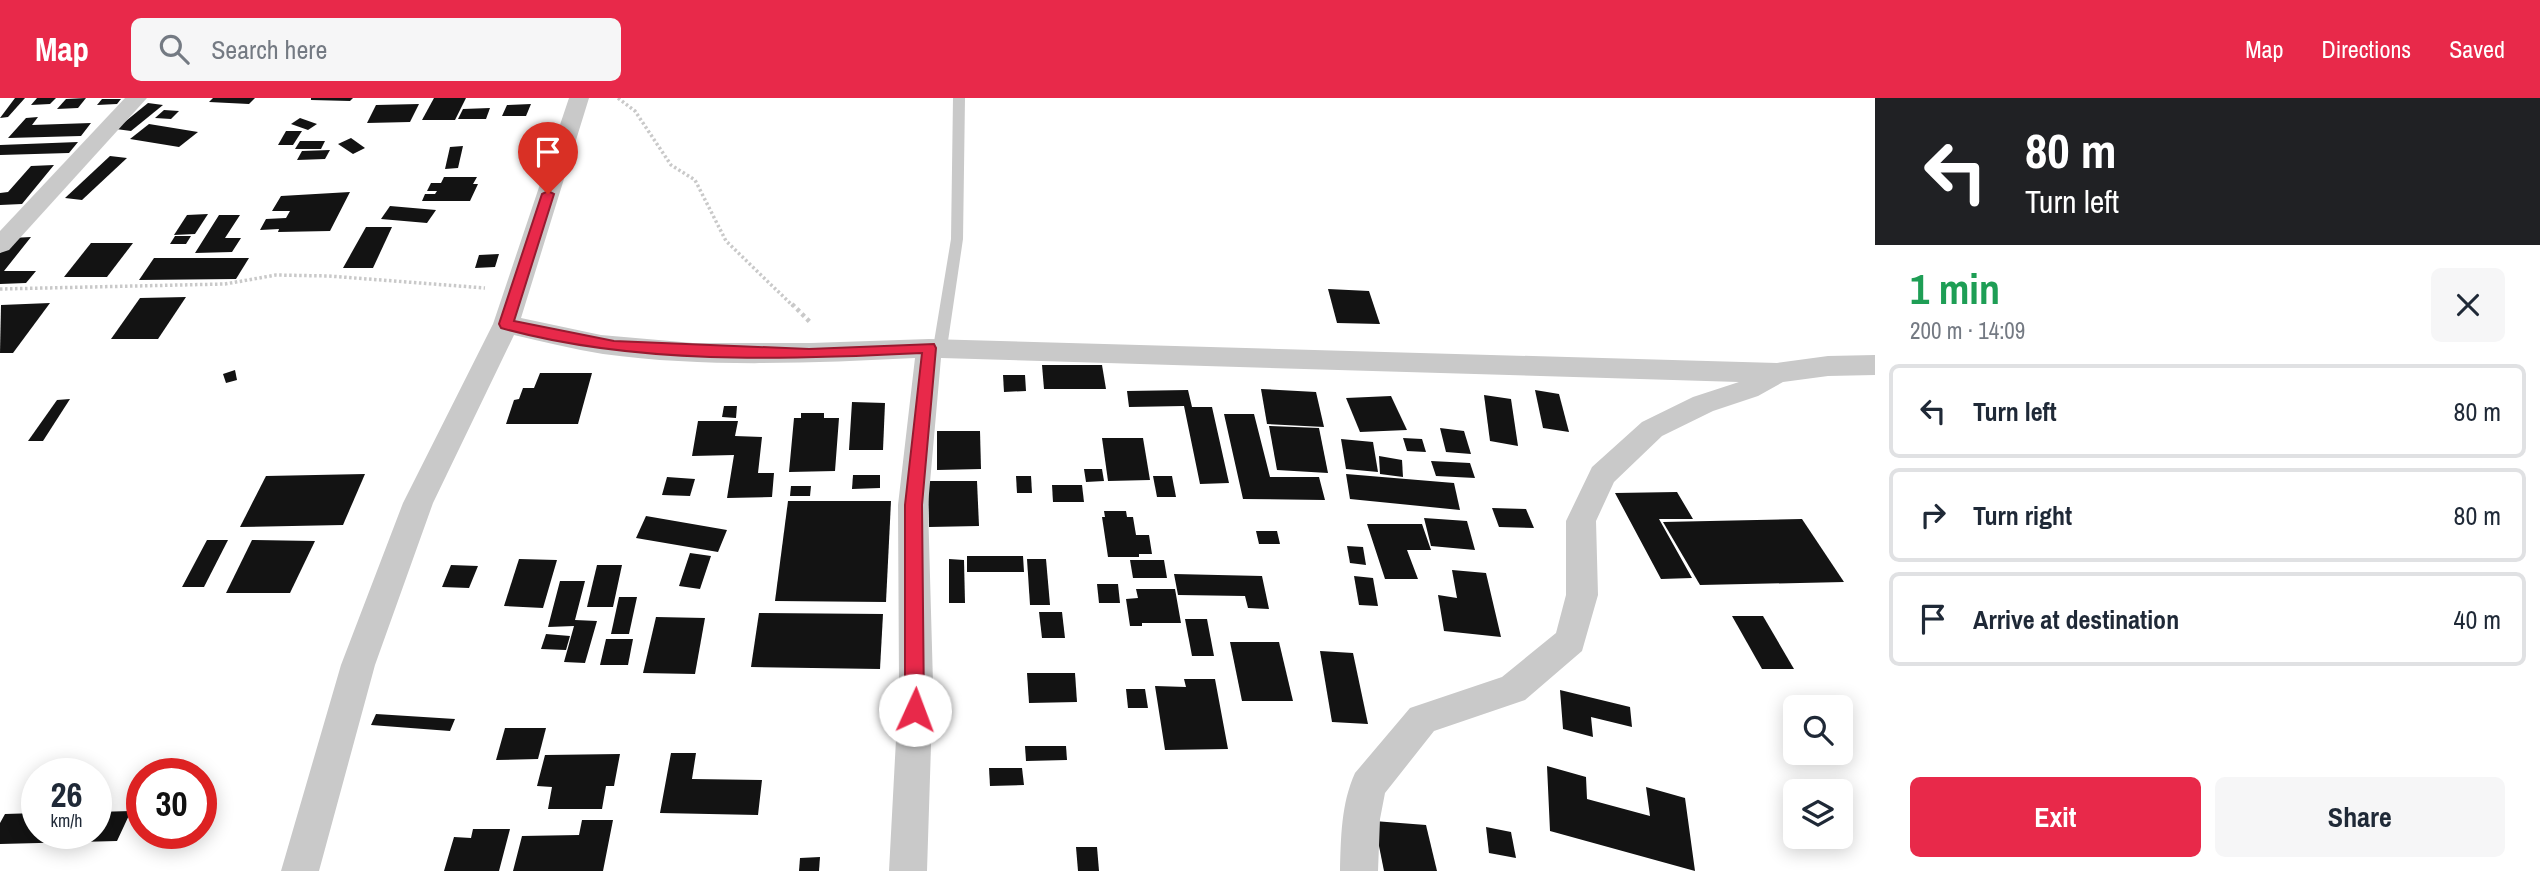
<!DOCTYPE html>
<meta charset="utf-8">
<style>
:root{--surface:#fff;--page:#f6f6f7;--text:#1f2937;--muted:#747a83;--line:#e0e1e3;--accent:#e8294a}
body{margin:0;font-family:"Archivo Narrow",sans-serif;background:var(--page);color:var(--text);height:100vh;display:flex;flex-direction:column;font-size:26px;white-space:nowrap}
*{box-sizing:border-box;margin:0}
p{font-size:23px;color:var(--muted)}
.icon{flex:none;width:38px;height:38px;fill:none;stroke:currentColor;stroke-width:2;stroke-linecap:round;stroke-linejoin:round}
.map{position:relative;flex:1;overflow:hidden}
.details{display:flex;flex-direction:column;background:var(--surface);width:665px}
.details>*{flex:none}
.top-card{background:#202124;color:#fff;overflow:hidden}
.tools{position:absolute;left:1783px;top:597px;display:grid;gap:14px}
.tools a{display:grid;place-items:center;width:70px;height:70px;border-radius:10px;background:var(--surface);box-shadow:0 4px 18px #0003;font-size:35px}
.speed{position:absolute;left:21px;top:660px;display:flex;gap:14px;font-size:35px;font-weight:700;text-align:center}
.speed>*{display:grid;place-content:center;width:91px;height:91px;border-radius:50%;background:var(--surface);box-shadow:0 4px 18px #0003;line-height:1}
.speed small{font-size:18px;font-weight:400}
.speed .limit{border:10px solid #d22;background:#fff;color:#111}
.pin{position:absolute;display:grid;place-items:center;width:60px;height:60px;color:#fff;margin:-72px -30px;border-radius:50% 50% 50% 0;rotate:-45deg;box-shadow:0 0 7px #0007}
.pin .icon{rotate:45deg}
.me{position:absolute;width:77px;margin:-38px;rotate:2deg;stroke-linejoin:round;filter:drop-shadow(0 0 5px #0008)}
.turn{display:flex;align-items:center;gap:24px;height:147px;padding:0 35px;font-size:32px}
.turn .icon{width:91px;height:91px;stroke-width:2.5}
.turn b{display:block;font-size:49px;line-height:60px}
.round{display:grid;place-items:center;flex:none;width:74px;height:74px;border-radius:10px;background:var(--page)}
.summary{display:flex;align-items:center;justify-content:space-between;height:119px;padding:0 35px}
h1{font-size:42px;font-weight:800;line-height:52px;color:#1e9e55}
.action{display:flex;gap:14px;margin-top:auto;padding:14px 35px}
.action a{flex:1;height:80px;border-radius:10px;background:var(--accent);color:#fff;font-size:28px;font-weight:800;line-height:80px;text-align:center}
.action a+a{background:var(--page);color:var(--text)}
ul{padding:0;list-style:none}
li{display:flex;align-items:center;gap:21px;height:94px;margin:0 14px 10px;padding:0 21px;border:4px solid var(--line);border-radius:10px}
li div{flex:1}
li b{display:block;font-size:26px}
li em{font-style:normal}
header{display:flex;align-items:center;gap:42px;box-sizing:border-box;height:98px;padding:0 35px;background:var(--accent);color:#fff}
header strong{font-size:33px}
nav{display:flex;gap:38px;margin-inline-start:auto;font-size:24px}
.search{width:490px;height:63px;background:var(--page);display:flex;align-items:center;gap:18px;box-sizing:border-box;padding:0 24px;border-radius:10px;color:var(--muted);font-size:26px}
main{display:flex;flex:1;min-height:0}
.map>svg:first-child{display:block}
.building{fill:#131313}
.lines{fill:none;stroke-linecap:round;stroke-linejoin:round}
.path-far1{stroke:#c9c9c9;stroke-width:3.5;stroke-dasharray:2.5 2.5;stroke-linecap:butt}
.path{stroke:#c9c9c9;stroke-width:4.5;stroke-dasharray:3.5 3.5;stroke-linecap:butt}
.lane{fill:#c9c9c9;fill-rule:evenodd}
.street{fill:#c9c9c9;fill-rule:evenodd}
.route{fill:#e8294a;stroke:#971b30;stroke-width:2}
</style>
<header>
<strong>Map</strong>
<div class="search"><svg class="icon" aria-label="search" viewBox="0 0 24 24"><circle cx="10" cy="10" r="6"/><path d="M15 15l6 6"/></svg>Search here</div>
<nav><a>Map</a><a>Directions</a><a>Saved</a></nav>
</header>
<main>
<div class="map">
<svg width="1875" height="773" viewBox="0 0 1875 773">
<rect width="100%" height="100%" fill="#fff"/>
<g class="building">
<polygon points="15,0 25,0 8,19 0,20"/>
<polygon points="37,0 56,0 50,6 31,7"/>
<polygon points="86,0 78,10 57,11 66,1"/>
<polygon points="213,0 255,0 249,6 209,4"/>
<polygon points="311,0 353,0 350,3 311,2"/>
<polygon points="434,0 466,0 455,22 422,22"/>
<polygon points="102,1 121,1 117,6 97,7"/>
<polygon points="148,5 163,7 131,33 116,31"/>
<polygon points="419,6 410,24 367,25 376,7"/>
<polygon points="531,6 526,18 502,18 507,7"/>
<polygon points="490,10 486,21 458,21 463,11"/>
<polygon points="164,12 179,13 171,21 155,20"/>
<polygon points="38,19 32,27 91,25 81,38 8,40 26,20"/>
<polygon points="300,20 317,26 308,32 291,26"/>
<polygon points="149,26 198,34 179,49 130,41"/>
<polygon points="286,33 302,33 293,47 278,47"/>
<polygon points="351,40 365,50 353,56 338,46"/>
<polygon points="300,43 325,43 321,51 295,51"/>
<polygon points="78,44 69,55 0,57 0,47"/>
<polygon points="463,48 458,70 445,71 450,49"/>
<polygon points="330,52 325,61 297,62 302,53"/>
<polygon points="110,58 127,60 82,102 65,100"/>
<polygon points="54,67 22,106 0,107 0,95 8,94 31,68"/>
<polygon points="444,79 477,79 473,86 478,86 470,103 422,103 425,96 435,96 437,93 427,93 431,85 441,85"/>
<polygon points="350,94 330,133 278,134 279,131 260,132 266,121 286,120 290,113 272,113 281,98"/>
<polygon points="390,108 436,112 427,125 381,121"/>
<polygon points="208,116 195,136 174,137 187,117"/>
<polygon points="219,117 240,117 225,140 241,140 232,154 195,155"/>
<polygon points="366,129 392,129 373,170 343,170"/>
<polygon points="175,138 191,138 186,146 170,146"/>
<polygon points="31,139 4,173 36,173 26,185 0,186 0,155 12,140"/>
<polygon points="91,145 133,145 107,179 64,179"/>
<polygon points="499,156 495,169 475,170 479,157"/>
<polygon points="154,160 249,160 236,181 139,182"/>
<polygon points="1328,191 1369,193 1380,226 1337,225"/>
<polygon points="186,199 158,241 111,241 140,200"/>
<polygon points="50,205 13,255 0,255 1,207"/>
<polygon points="1042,267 1102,267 1106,291 1044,291"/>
<polygon points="235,272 237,282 226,285 223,276"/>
<polygon points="540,275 592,275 578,326 506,326 514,302 519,301 523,290 534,290"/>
<polygon points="1003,277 1025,277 1026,293 1004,294"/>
<polygon points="1261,291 1316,294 1324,329 1267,326"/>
<polygon points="1188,292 1192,309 1212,309 1229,385 1200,386 1184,308 1129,309 1127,293"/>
<polygon points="1535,292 1559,296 1569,334 1543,330"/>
<polygon points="1484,297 1511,301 1518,348 1490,343"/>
<polygon points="1391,298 1407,332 1360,334 1346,300"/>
<polygon points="70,301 43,343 28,343 57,302"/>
<polygon points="852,304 885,305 883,352 849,352"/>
<polygon points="724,308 737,308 736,320 722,319"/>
<polygon points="801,315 824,315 824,320 839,320 835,373 789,374 794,320 801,320"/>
<polygon points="1224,316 1254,316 1270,379 1319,379 1325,402 1243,401"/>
<polygon points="698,323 738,323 735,338 762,339 758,375 774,375 772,399 727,400 734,357 692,358"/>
<polygon points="1269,328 1319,330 1328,375 1277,372"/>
<polygon points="1440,330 1464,333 1471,356 1446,354"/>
<polygon points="937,333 980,333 981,371 937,372"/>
<polygon points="1102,340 1143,340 1150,382 1108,383"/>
<polygon points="1403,340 1422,341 1426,354 1407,353"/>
<polygon points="1341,341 1373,344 1378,374 1346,371"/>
<polygon points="1379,358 1402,362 1403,379 1380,376"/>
<polygon points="1431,363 1470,365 1475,380 1436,378"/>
<polygon points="1084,371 1102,371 1104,383 1086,384"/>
<polygon points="365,376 343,427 240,429 266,378"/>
<polygon points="1346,376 1454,385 1460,412 1350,401"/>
<polygon points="853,377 880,377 880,390 852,391"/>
<polygon points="1016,378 1031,378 1032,395 1017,395"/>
<polygon points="1153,378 1172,378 1176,399 1157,399"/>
<polygon points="667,379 695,381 690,398 662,397"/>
<polygon points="928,383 977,383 979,428 929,429"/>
<polygon points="1052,387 1082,387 1084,404 1053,404"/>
<polygon points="791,388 811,388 810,398 790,398"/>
<polygon points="1677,394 1693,421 1659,421 1692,480 1661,481 1615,395"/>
<polygon points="788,403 891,403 886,504 775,503"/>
<polygon points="1492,410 1526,411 1534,430 1499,429"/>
<polygon points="1104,413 1126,413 1127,419 1133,419 1136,437 1149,437 1152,456 1139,456 1139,459 1108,459 1102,419 1105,419"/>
<polygon points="646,418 727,432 718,454 636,440"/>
<polygon points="1424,420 1467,423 1475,452 1431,448"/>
<polygon points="1802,421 1844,484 1700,487 1663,424"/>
<polygon points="1367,426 1422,426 1431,452 1407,452 1418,481 1385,481"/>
<polygon points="1256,433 1277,433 1280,446 1259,446"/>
<polygon points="207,442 228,442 204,489 182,489"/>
<polygon points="252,442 315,443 290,495 226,495"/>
<polygon points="1347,448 1363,449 1366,467 1350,465"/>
<polygon points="690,455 711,458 700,491 679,488"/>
<polygon points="967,458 1023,458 1024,474 967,474"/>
<polygon points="519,461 557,462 543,510 504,508"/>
<polygon points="949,461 964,462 965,505 949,505"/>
<polygon points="1027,461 1046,461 1050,507 1030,507"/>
<polygon points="1130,462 1164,462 1167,480 1133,480"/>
<polygon points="451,467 478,468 469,490 442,489"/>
<polygon points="597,467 622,467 613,509 587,509"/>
<polygon points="1452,472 1486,475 1501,539 1444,533 1438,497 1457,500"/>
<polygon points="1174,476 1262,478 1269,511 1248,510 1245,498 1178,497"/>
<polygon points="1354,478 1373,480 1378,508 1359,507"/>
<polygon points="560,483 585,483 575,522 597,523 585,565 564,564 574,528 548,529"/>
<polygon points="1097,486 1118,486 1120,505 1099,505"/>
<polygon points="1136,491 1175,491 1181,525 1142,525 1142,528 1130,528 1126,501 1138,500"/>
<polygon points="619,499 637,499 629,536 611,536"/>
<polygon points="1039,514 1062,514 1065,540 1042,540"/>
<polygon points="759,515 883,516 880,571 751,569"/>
<polygon points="1732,518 1763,518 1794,571 1762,571"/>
<polygon points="656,519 705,520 695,576 643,575"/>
<polygon points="1185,521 1207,521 1214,558 1192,558"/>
<polygon points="546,536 570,538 566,552 541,551"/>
<polygon points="606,541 633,541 628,567 600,567"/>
<polygon points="1230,544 1279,544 1293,603 1242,603"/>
<polygon points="1320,553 1353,555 1368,626 1332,624"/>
<polygon points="1027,575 1075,575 1077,604 1029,605"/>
<polygon points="1184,581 1215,581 1228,651 1165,652 1155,588 1186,589"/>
<polygon points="1126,591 1145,591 1148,610 1128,610"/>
<polygon points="1560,592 1630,609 1632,629 1591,619 1593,639 1563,631"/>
<polygon points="376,616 455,621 450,633 371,627"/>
<polygon points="505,630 546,630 538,661 496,662"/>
<polygon points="1025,648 1066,648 1067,662 1026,663"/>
<polygon points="671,655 696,655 692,681 762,682 758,717 660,715"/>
<polygon points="620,656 614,688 606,688 602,711 548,711 552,689 537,688 545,657"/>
<polygon points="1547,668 1586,679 1587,701 1650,718 1646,689 1685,700 1695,773 1550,733"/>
<polygon points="989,670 1022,670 1024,687 990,688"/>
<polygon points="131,713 117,743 0,746 0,725 5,716 37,715 37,735 96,735 96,714"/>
<polygon points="582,722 613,722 603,773 513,773 522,738 579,737"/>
<polygon points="1374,723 1426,727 1437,773 1384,773"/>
<polygon points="1486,729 1511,734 1516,760 1489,755"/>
<polygon points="473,731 510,731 499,773 444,773 454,739 471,740"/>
<polygon points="1076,749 1097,749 1099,773 1078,773"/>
<polygon points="820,759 819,773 799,773 800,760"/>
</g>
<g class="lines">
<g class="path-far1">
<polyline points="618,0 635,13 671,67 695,82 726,143 793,208"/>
<polyline points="0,191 225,186 276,177 329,178 485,190"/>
</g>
<polyline class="path" points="792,206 810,224"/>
<polygon class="lane" points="953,0 965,0 963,141 947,250 940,255 933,250 951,141"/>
<g class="street">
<polygon points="125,0 147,0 9,152 0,155 0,133"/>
<path d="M 569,0 L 589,0 L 521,220 L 601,237 L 693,245 L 811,245 L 929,241 L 1777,265 L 1828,258 L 1875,257 L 1875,277 L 1828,278 L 1783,284 L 1758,298 L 1713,313 L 1662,338 L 1614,384 L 1596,423 L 1598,497 L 1582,553 L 1525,602 L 1434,633 L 1385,695 L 1380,721 L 1378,773 L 1340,773 C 1341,739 1341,706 1355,675 L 1410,610 L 1502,579 L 1556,535 L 1566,497 L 1566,423 L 1592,369 L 1642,324 L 1693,299 L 1739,284 L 941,260 L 928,407 L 933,585 L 927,773 L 889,773 L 899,585 L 898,407 L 915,260 C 811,265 706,270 603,256 C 573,251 544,244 514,237 L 433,405 L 375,567 L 319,773 L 281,773 L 341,567 L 403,405 L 493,226 Z"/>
</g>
</g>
<path class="route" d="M 548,93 L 554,96 L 514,223 L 614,243 L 809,251 L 934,246 L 936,250 L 922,407 L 924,612 L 921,618 L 915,620 L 908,618 L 905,612 L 905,407 L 922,255 C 785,262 634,267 501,230 L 499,226 L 542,96 Z"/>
</svg>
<div class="tools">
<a><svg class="icon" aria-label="search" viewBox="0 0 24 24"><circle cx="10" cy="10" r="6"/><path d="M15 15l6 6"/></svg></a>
<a><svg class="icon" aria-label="layers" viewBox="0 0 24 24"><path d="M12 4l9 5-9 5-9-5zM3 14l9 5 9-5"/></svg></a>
</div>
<div class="speed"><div>26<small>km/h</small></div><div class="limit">30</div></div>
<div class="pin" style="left:548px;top:96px;background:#d93025"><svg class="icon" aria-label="arrive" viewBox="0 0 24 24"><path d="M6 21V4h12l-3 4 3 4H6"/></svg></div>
<svg class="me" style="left:915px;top:612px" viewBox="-20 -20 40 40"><circle r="19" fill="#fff"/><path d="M0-13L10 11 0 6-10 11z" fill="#e8294a"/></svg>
</div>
<section class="details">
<div class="top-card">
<div class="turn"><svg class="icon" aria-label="left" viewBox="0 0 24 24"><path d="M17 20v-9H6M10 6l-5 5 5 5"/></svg><div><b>80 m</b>Turn left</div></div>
</div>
<div class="summary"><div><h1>1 min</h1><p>200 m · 14:09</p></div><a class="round"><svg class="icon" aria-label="close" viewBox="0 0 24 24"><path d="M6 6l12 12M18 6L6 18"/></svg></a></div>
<ul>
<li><svg class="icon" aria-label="left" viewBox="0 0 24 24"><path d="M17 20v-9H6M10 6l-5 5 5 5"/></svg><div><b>Turn left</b></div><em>80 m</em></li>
<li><svg class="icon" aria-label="right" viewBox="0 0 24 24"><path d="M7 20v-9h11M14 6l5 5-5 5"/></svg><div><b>Turn right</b></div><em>80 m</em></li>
<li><svg class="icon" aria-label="arrive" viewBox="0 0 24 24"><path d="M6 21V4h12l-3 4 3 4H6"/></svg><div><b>Arrive at destination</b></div><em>40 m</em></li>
</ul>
<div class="action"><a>Exit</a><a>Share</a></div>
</section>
</main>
